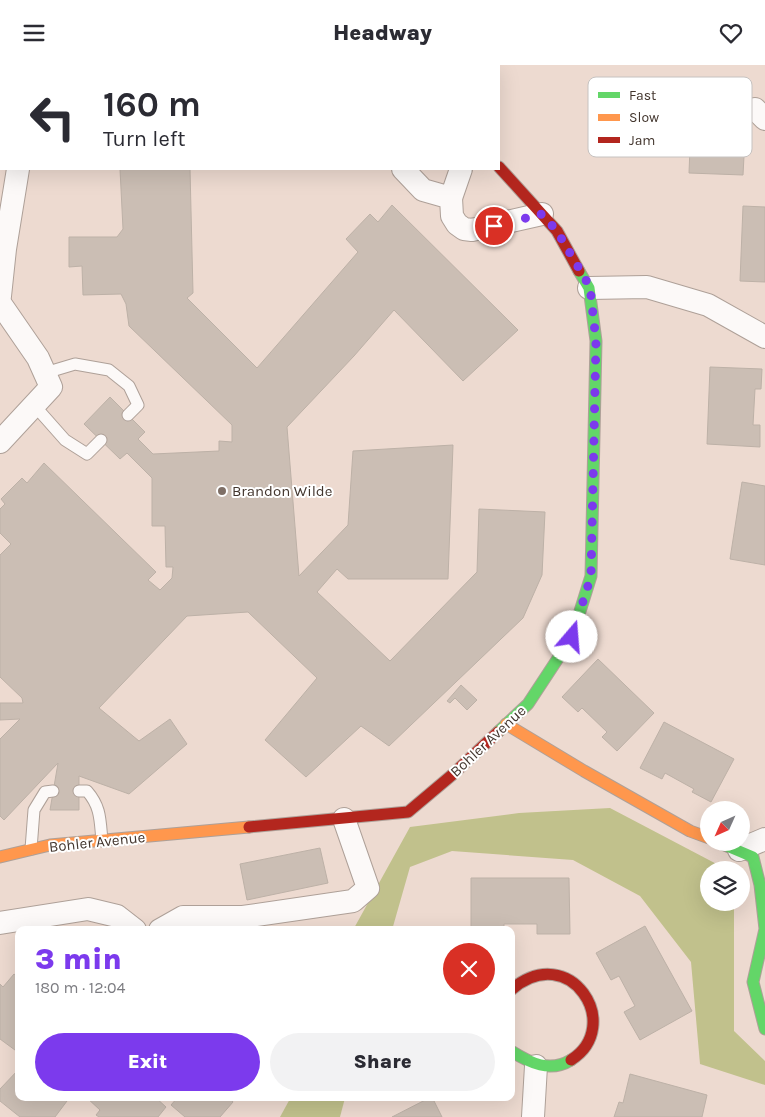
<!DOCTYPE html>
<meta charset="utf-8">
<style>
:root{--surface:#fff;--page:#f2f2f3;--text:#2b2b33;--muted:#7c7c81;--accent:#7c3aed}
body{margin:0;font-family:Karla,sans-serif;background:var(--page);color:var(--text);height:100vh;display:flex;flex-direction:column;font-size:19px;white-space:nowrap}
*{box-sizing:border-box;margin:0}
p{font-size:16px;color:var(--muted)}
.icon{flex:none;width:28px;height:28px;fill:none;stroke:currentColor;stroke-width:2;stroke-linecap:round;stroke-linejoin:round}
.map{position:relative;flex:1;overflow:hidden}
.details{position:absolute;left:15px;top:861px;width:500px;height:175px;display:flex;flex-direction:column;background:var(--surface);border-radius:10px;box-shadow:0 5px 20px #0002}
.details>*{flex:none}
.banner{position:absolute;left:0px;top:0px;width:500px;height:105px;box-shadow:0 5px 20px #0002;background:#fff;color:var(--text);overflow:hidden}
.needle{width:32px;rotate:225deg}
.buttons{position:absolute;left:700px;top:736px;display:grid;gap:10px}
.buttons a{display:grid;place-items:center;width:50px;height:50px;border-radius:50%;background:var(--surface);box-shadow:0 5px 20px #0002;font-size:25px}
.pin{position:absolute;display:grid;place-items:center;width:42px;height:42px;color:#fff;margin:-21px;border:2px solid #fff;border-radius:50%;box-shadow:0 1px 5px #0007}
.me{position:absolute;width:55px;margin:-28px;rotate:18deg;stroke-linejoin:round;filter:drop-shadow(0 0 4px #0008)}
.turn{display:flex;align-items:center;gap:18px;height:105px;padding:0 20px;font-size:22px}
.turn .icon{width:65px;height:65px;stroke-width:2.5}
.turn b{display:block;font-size:35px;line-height:42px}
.round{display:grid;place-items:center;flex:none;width:52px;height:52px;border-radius:26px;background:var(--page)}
.head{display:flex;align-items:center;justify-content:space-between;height:85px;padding:0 20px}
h1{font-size:30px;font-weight:800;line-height:38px;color:var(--accent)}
.primary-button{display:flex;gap:10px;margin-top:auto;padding:10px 20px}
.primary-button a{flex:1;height:58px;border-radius:30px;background:var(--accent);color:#fff;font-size:20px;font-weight:800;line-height:58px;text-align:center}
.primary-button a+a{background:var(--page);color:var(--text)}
header{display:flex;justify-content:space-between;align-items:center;height:65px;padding:0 20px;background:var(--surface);font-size:22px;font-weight:800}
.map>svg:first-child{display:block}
.forest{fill:#c1c18c}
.building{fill:#cbbeb4;stroke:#bdb1a7}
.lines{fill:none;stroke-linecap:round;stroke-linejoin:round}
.lane-casing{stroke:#aea098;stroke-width:13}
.street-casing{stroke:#aea098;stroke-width:24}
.fast-casing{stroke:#aea098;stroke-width:13}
.slow-casing{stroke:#aea098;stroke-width:13}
.jam-casing{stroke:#aea098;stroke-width:13}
.lane{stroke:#fcf9f8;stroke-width:11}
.street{stroke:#fcf9f8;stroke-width:22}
.fast{stroke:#63d668;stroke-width:11}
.slow{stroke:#ff974d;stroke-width:11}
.jam{stroke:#b3261e;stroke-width:11}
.route{stroke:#7c3aed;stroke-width:9;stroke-dasharray:0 16.2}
.poi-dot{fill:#7e6f66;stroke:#fff;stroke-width:2}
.labels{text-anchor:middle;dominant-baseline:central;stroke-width:4;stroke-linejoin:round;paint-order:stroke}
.poi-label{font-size:15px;fill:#42352d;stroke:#fff;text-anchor:start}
.street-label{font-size:15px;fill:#42352d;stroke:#fff}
.key{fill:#fff;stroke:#c6c2c0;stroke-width:1}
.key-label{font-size:14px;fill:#42352d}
</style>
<header><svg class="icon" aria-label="menu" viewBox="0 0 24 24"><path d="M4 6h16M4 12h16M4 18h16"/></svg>Headway<svg class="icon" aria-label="heart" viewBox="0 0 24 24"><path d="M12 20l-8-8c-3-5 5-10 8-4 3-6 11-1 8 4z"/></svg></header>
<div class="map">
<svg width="765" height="1052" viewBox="0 0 765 1052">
<rect width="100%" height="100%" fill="#eddad0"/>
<g class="forest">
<polygon points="610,743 728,805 709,805 709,838 734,838 734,966 765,996 765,1020 700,999 691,897 640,831 573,795 452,786 410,802 392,865 353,865 410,762 519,748"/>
<polygon points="291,1032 345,1032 345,1033 340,1052 280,1052"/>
</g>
<g class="building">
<polygon points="692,32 746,34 745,56 738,56 737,91 744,91 743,110 689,108"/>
<polygon points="120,104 190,104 193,228 187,233 257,303 358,187 346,174 370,149 378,157 392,140 518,265 463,316 394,245 354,291 287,362 299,511 348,460 353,386 453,380 448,514 348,514 337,504 317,527 390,596 477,507 479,444 545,447 542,510 523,553 389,681 361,661 306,712 265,675 317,613 248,547 187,551 99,643 139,676 170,654 187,679 129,729 79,711 79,745 50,745 58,698 4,755 0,751 0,674 20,654 0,655 0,638 23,638 22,633 0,612 0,490 11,479 0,468 0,444 5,439 1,434 22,413 27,418 44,398 156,507 148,515 160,525 172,513 173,502 166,502 165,461 152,461 152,413 127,388 120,394 84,359 110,332 145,367 138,374 153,389 219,386 219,376 232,377 232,360 129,261 126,239 121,229 83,230 82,201 69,202 69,172 117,172 123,164"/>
<polygon points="743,141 765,142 765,217 740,216"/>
<polygon points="710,302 762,304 761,324 755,324 753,360 760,360 760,382 707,379"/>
<polygon points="742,417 765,421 765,500 730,494"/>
<polygon points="598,594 654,648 617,686 602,672 607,667 582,643 578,647 562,632"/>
<polygon points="461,620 477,635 467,645 455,633 450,638 447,636"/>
<polygon points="664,657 734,694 711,737 692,727 694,724 665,708 662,714 640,703"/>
<polygon points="320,783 328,818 247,835 240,799"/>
<polygon points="471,813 569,813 570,869 537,869 537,859 504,859 504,865 471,865"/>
<polygon points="645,861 692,946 640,975 624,947 635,941 619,911 611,915 596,888"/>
<polygon points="14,909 19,913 19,988 0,974 0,919 3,922"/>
<polygon points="19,1004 19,1032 70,1032 55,1052 20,1052 0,1036 0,1024"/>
<polygon points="630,1009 707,1030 702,1052 614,1052 619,1037 623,1038"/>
<polygon points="86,1032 155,1032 166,1042 158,1052 99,1052 96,1050 100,1045"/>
<polygon points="178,1032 229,1032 233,1037 220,1052 185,1052 171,1040"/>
<polygon points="431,1032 432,1032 442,1052 392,1052"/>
</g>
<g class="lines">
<defs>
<g id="lane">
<polyline points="45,308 75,299 109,305 129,321 138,340 128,350"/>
<polyline points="34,340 65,375 87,389 101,375"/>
<path d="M 79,726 L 87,726 C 101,742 100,755 102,776"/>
<polyline points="31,784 34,745 45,727 53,726"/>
</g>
<g id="street">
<polyline points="128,0 129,1"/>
<polyline points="306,0 307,1"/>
<polyline points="404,0 405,1"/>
<polyline points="37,1 43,0"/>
<polyline points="254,1 257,0"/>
<polyline points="755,44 765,54"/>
<polyline points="403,104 423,125 451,133 452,151 457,159 464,164 472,165 542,149"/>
<polyline points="451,133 461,104"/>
<polyline points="589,223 647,222 708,240 765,272"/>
<polyline points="0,231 5,184 18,104"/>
<polyline points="0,238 38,293 51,322 0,377"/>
<polyline points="739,785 765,774"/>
<polyline points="0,858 88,844 117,851 135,865"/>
<polyline points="160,865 183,852 243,852 353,836 368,823 344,754"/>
<polyline points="533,1052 536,1001"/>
</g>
<g id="fast">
<polyline points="498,667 528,639 572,572 591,511 596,276 589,223 579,206"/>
<polyline points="720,778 753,792 760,820 765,864 753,917 765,964"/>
<path d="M 511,986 C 530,998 550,1008 571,995"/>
</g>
<g id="slow">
<polyline points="506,659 584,706 690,766 709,773"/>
<polyline points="0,792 50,780 249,762"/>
</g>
<g id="jam">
<polyline points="499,102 557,166 579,206"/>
<polyline points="249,762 408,747 452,710 498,667"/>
<path d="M 511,925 C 570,874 625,961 571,995"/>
</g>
</defs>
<use href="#lane" class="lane-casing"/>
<use href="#street" class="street-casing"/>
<use href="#fast" class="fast-casing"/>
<use href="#slow" class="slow-casing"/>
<use href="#jam" class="jam-casing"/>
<use href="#lane" class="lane"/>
<use href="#street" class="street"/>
<use href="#fast" class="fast"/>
<use href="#slow" class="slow"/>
<use href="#jam" class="jam"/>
</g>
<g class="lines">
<polyline class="route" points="494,161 542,149 557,166 590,222 596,276 591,511 572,572"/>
</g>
<circle class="poi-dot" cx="222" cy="426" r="5"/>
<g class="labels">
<g class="poi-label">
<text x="232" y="426">Brandon Wilde</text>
</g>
<g class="street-label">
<text transform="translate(488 676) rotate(-43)">Bohler Avenue</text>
<text transform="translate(97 777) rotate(-6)">Bohler Avenue</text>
</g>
</g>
<rect x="588" y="12" width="164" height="80" rx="8" class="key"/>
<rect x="598" y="27" width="22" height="6" fill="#63d668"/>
<rect x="598" y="49" width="22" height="7" fill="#ff974d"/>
<rect x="598" y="72" width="22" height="6" fill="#b3261e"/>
<g class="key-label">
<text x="629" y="35">Fast</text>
<text x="629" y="57">Slow</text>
<text x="629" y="80">Jam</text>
</g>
</svg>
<div class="buttons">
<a><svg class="needle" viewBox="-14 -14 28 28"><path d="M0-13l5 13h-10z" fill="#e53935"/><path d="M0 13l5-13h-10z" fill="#7c7c81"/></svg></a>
<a><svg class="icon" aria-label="layers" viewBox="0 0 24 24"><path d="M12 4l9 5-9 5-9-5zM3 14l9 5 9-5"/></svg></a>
</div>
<div class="pin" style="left:494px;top:161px;background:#d93025"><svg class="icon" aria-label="arrive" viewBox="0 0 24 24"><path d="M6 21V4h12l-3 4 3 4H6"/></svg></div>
<svg class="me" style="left:572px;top:572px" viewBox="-20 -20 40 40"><circle r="19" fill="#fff"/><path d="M0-13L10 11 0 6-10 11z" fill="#7c3aed"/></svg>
<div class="banner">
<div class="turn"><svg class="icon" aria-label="left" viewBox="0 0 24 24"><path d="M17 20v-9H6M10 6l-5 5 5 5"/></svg><div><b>160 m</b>Turn left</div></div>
</div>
<section class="details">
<div class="head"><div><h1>3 min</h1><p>180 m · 12:04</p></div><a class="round" style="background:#d93025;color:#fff"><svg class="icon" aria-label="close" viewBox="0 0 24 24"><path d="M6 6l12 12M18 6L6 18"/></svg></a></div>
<div class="primary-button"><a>Exit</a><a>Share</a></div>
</section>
</div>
